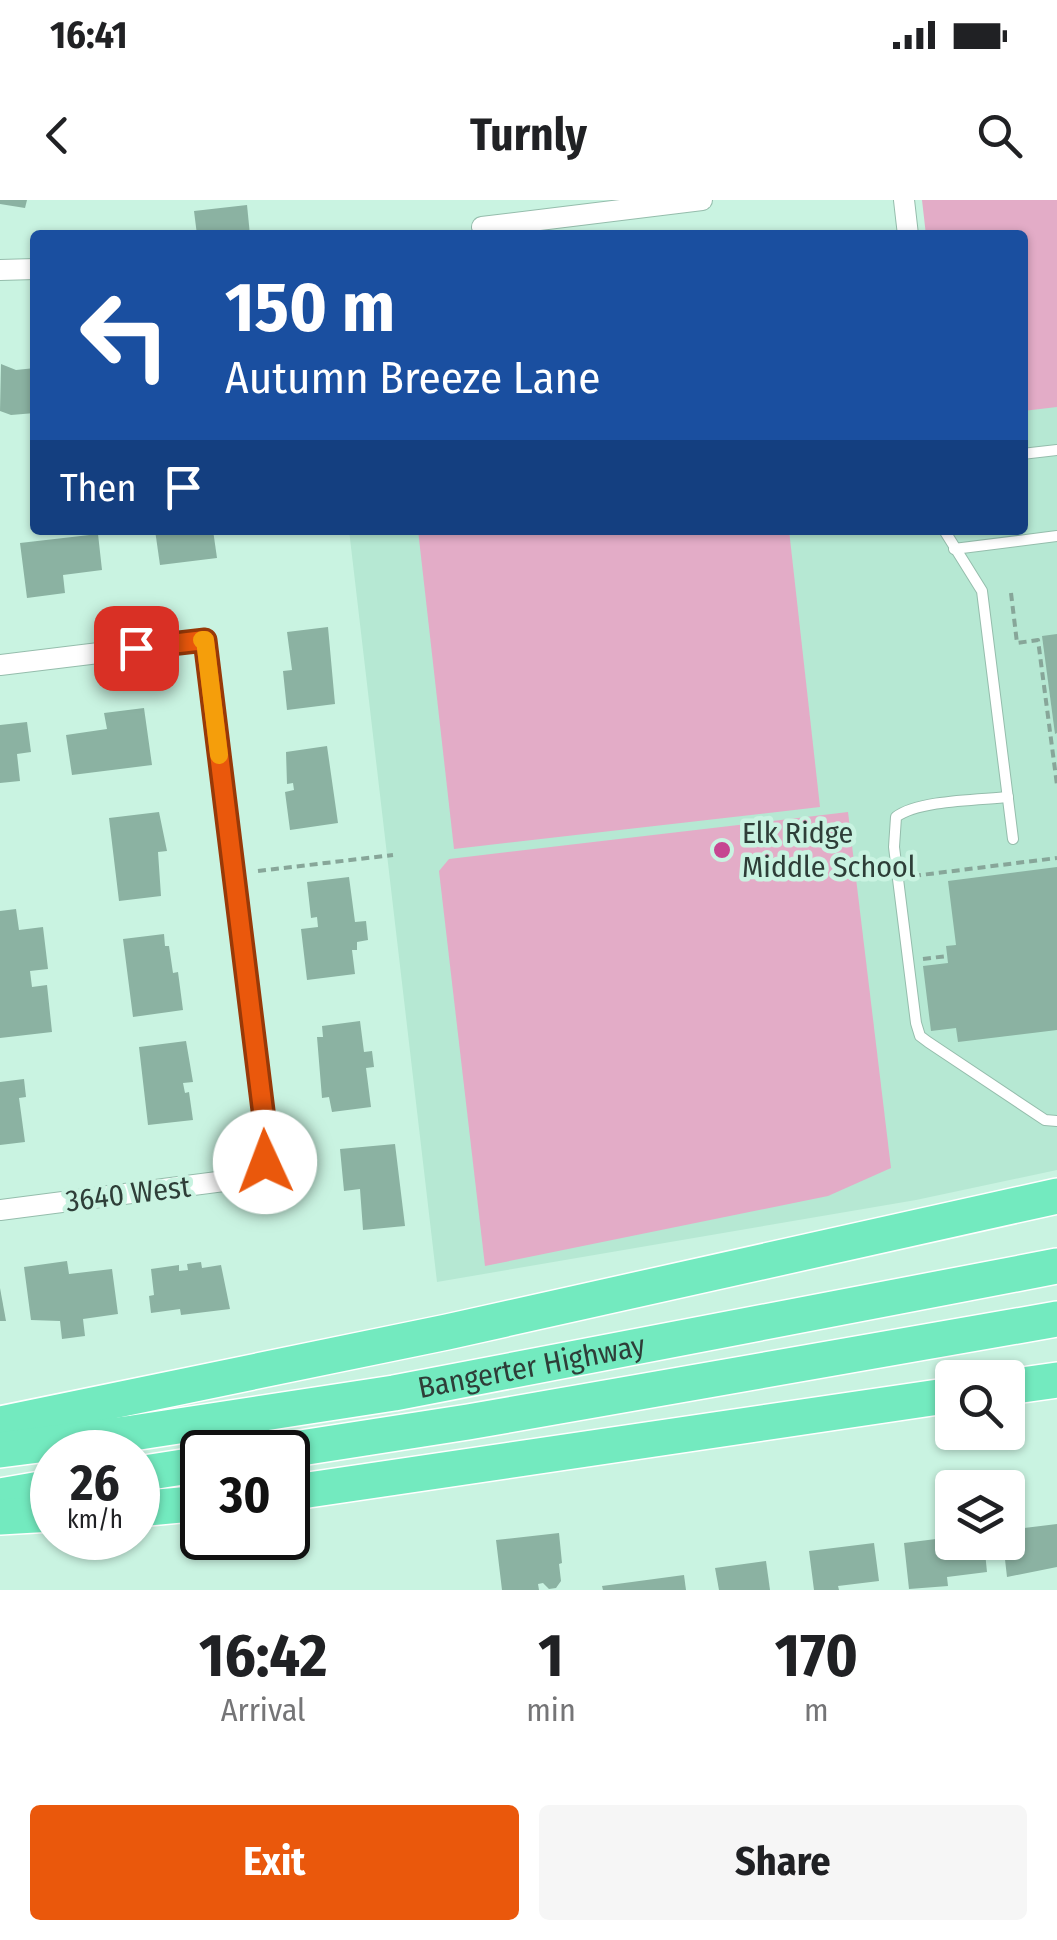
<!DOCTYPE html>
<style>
:root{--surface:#fff;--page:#f6f6f6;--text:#202124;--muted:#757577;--accent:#ea580c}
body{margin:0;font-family:"Fira Sans Condensed",sans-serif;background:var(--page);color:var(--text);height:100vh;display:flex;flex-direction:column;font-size:38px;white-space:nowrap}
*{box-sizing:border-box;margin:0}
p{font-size:32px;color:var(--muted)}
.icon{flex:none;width:55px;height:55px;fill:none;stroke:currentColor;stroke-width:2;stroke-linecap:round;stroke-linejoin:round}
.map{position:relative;height:1390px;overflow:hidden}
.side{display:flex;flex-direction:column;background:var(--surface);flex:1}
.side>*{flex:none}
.top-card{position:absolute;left:30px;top:30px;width:998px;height:305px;border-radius:10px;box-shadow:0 2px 8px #0004;background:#1a4fa0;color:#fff;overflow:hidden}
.tools{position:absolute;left:935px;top:1160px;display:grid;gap:20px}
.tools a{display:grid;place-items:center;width:90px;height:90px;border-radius:10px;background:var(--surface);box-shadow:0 2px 8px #0004;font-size:50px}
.speed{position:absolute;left:30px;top:1230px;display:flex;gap:20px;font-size:50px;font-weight:700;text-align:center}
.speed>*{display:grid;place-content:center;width:130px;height:130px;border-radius:50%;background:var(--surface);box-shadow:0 2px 8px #0004;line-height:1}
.speed small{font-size:25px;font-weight:400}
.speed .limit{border:5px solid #111;border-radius:15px;background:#fff;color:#111}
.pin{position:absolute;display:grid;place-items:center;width:85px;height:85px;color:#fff;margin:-42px;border-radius:20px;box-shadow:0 5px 15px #0006}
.me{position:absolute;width:110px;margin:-55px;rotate:358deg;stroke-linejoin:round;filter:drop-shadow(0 0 8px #0008)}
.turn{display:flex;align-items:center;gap:35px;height:210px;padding:0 30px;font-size:45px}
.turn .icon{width:130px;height:130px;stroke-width:2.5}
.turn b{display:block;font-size:70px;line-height:85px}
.then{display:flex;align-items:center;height:95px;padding:0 30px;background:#0003;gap:20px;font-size:38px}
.eta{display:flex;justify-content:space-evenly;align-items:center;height:170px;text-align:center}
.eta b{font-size:60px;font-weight:700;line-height:70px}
.primary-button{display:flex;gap:20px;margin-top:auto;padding:20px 30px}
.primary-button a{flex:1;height:115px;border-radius:10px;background:var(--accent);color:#fff;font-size:40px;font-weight:700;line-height:115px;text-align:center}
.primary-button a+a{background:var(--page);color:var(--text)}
.status{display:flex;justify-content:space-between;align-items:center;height:70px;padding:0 50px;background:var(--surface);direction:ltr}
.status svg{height:28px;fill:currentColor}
header{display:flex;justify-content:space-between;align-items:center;height:130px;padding:0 30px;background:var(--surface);font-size:45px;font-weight:700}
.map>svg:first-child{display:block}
.built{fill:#b6e8d3}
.green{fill:#e3acc7}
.building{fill:#8bb2a2}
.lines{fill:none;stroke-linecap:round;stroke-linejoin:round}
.lane-casing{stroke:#95bdac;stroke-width:12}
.street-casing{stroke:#95bdac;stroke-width:22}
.highway-casing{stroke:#fff;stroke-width:38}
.path{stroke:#87a699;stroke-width:4;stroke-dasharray:8 5;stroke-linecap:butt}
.lane{stroke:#fff;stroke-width:10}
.street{stroke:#fff;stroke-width:20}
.highway{stroke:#73eabf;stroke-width:35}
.route-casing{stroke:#983908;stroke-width:25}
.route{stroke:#ea580c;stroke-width:18}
.slow{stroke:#f59e0b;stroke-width:18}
.poi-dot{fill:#c64691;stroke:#c9f3e1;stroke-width:4}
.labels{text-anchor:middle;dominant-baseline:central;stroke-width:9;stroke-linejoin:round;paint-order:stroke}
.poi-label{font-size:30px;fill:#2e3e38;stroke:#c9f3e1;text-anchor:start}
.street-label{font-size:30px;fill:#2e3e38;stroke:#c9f3e1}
</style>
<div class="status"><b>16:41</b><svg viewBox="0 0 49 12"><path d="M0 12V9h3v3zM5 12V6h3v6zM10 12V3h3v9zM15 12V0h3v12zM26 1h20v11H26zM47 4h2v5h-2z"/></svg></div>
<header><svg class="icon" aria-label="back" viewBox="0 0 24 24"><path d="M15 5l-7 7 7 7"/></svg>Turnly<svg class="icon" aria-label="search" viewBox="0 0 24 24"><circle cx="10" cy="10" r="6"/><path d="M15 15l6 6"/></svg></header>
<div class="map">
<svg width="1057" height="1390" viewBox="0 0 1057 1390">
<rect width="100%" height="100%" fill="#c9f3e1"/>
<polygon class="built" points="1057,204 1057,970 916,1000 437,1082 349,330 1022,330 1023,208"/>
<g class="green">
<polygon points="922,0 1057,0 1057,207 1023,211 1022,35 926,35"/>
<polygon points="418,330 789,330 820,607 454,649"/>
<polygon points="848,612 891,968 828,996 485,1066 439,671 449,659"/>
</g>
<g class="building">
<polygon points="0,0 27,0 25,8 0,4"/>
<polygon points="247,5 250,35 197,35 194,11"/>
<polygon points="1,164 16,170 35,168 35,213 11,215 0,211"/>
<polygon points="155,330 213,330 217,358 160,365"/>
<polygon points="98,334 102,370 63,375 65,393 27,398 20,343"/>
<polygon points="328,427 335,504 287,510 283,471 292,470 287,432"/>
<polygon points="1057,434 1057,533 1055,534 1042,436"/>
<polygon points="144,508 152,565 72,575 66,535 107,529 104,513"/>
<polygon points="27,522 31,552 17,554 20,581 0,583 0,525"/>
<polygon points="327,546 338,623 290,630 285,592 294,590 293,583 287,584 286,552"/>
<polygon points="159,612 167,651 158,652 161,696 119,701 109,618"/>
<polygon points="1057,667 1057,830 958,842 956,828 931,831 923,766 948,763 946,746 956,745 948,681"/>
<polygon points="349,677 355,722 366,721 368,740 357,742 357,750 352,750 355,774 307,780 301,729 318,727 317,717 311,718 307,682"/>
<polygon points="16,709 19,730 43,727 48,769 30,771 32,787 47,785 52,832 0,838 0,711"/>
<polygon points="164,734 165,746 169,746 173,773 178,772 183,810 133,817 123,739"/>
<polygon points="360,821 364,852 372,851 374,867 366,868 371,907 332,912 329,897 322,898 317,837 323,837 322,826"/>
<polygon points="186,841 193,882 183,883 185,893 189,892 193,920 148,925 139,847"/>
<polygon points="24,879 26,897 19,898 25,942 0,945 0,882"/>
<polygon points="395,944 405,1026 363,1030 360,989 344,991 340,949"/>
<polygon points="67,1061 69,1074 112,1069 118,1114 83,1119 85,1136 62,1139 60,1121 31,1120 24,1067"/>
<polygon points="201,1062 202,1068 221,1065 230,1109 181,1115 180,1109 151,1113 149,1096 154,1095 151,1069 179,1065 179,1071 188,1070 187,1064"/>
<polygon points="0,1088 6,1121 0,1121"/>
<polygon points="1057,1324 1057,1367 1007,1377 1003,1342 1008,1342 1008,1330"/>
<polygon points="559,1333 562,1363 559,1364 561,1381 556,1388 549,1389 543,1383 538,1384 539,1390 502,1390 496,1340"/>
<polygon points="952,1337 952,1342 984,1342 987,1372 947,1377 948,1386 909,1389 904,1343"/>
<polygon points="874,1343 879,1381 838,1386 839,1390 814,1390 809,1351"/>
<polygon points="766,1361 770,1390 719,1390 715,1368"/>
<polygon points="684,1375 686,1390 603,1390 602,1386"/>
</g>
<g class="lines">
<defs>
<g id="lane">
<polyline points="1022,254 1057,250"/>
<polyline points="944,330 982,391 1013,639"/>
<polyline points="954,349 1057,336"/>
<path d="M 1008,597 C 979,600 918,600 896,617 L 894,647 L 916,823 L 920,836 L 928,842 L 1045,920 L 1057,921"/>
</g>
<g id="street">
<polyline points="904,0 908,35"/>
<polyline points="482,27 702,0"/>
<polyline points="0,70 35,69"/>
<polyline points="0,465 205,440 267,943 265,962 256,977 0,1010"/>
</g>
<g id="highway">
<polyline points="1008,1187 1057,1180"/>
<polyline points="0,1224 447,1132 1057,996"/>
<path id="s1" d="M 0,1250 L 133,1233 L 394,1193 L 1057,1066"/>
<polyline points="275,1252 468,1222 1057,1119"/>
<polyline points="138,1274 202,1264"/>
<polyline points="288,1293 952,1195"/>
<polyline points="0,1296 52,1287"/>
<polyline points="138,1309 202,1303"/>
<polyline points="0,1317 52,1314"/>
</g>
</defs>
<use href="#lane" class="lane-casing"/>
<use href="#street" class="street-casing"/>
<use href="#highway" class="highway-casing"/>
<g class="path">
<polyline points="1011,393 1017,443 1038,440 1057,585"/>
<polyline points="258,671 393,655"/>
<polyline points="913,676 1057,658"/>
<polyline points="923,759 947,756"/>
</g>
<use href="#lane" class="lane"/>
<use href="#street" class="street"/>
<use href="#highway" class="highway"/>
</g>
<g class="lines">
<defs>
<polyline id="route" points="136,448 205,440 267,943 265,962"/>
</defs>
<use href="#route" class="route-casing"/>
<use href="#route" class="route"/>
<polyline class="slow" points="202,440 205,440 219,555"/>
</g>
<circle class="poi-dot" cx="722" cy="650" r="10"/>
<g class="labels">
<g class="poi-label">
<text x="742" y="633">Elk Ridge<tspan x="742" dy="34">Middle School</tspan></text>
</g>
<g class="street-label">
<text transform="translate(128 994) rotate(-7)">3640 West</text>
<text stroke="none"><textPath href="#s1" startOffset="538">Bangerter Highway</textPath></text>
</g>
</g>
</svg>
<div class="tools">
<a><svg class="icon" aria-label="search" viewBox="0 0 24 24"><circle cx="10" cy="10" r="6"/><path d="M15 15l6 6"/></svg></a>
<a><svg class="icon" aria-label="layers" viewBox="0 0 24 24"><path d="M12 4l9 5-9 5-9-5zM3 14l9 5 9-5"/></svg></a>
</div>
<div class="speed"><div>26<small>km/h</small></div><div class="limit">30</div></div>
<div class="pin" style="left:136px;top:448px;background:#d93025"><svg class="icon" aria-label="arrive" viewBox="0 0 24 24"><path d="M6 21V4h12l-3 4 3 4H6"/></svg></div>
<svg class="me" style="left:265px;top:962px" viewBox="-20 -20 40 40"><circle r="19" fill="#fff"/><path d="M0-13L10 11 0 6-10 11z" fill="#ea580c"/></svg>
<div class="top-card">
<div class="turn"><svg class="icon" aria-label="left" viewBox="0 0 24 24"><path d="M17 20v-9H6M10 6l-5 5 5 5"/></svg><div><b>150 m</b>Autumn Breeze Lane</div></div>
<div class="then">Then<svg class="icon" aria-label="arrive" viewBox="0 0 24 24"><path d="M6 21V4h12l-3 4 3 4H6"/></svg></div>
</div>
</div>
<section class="side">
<div class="eta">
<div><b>16:42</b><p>Arrival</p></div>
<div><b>1</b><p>min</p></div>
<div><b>170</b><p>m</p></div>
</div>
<div class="primary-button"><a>Exit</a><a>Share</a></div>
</section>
